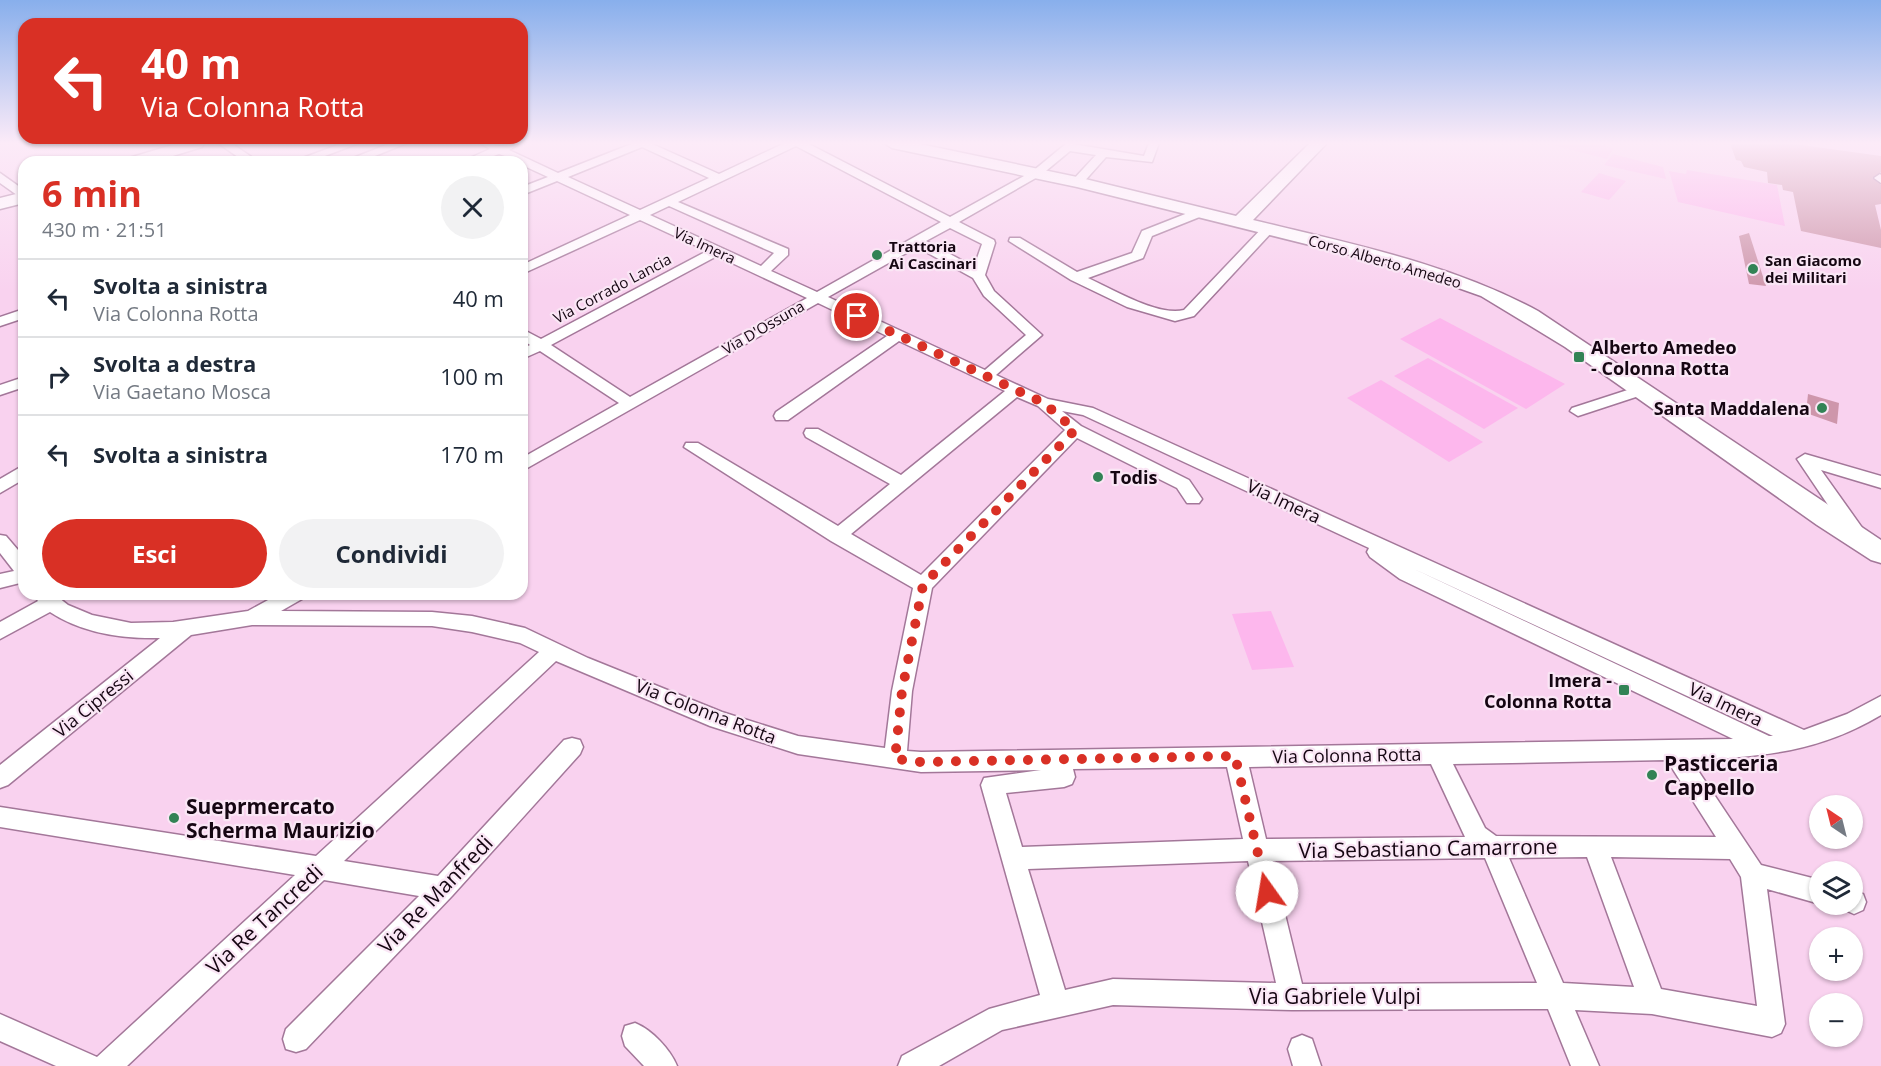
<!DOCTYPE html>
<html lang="it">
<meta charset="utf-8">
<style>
:root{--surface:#fff;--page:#f2f2f3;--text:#1f2937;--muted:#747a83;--line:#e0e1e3;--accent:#d93025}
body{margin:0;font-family:"Open Sans",sans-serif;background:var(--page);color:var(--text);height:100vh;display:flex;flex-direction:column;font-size:22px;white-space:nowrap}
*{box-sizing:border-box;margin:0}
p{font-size:20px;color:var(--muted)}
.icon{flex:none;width:33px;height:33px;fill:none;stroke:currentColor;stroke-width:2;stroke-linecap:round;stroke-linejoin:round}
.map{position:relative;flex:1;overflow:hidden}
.details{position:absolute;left:18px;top:156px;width:510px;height:444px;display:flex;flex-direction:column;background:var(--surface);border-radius:18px;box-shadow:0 2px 4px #0004}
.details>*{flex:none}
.hud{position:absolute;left:18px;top:18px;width:510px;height:126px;border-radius:18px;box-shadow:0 2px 4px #0004;background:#d93025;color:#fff;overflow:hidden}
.needle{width:39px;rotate:325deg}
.buttons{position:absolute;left:1809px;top:795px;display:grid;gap:12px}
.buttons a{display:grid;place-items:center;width:54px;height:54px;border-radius:50%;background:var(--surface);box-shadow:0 2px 4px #0004;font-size:30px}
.pin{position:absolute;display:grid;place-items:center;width:51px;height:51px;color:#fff;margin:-26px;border:3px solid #fff;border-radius:50%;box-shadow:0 2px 6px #0007}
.me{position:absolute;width:66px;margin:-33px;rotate:347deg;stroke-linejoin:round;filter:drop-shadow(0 0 4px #0008)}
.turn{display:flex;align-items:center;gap:21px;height:126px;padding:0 24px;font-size:27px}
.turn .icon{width:78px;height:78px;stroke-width:2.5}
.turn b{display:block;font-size:42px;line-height:51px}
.round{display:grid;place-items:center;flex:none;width:63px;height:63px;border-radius:32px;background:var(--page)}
.headline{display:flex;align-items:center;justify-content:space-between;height:102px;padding:0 24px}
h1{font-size:36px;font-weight:700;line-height:45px;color:var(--accent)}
.action{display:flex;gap:12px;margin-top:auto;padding:12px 24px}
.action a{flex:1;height:69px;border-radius:36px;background:var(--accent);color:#fff;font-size:24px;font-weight:700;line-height:69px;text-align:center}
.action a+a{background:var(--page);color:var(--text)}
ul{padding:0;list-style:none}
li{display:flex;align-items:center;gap:18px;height:78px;padding:0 24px;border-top:2px solid var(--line)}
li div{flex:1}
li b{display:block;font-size:22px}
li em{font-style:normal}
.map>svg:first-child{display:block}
.green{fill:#fdb7ed}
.building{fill:#ce96ab}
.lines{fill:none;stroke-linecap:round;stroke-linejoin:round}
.street-casing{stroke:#a37799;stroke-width:3}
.secondary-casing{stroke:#a37799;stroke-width:3}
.street{fill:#fff;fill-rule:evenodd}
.secondary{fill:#fff;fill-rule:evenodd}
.route{stroke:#d93025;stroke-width:10;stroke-dasharray:0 18}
.poi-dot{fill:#328355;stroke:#fae6f5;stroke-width:2}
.labels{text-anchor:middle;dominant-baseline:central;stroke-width:4.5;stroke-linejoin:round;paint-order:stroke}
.far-street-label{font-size:15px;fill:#150612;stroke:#fae6f5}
.far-poi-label{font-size:15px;font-weight:bold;fill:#150612;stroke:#fae6f5;text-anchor:start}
.poi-label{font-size:18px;font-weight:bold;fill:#150612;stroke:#fae6f5;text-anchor:start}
.street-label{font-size:18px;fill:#150612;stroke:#fae6f5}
.near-poi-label{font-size:21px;font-weight:bold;fill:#150612;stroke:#fae6f5;text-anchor:start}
.near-street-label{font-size:21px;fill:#150612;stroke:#fae6f5}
</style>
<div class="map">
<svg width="1881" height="1066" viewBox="0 0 1881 1066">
<rect width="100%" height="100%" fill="#f9d2ef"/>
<g class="green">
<polygon points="1544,143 1593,143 1614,148 1607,159"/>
<polygon points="1613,154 1663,167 1666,179 1604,165"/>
<polygon points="1687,170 1777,185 1785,226 1678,202 1669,171 1686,174"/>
<polygon points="1599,173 1626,181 1609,200 1581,192"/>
<polygon points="1440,318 1565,384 1526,409 1400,339"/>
<polygon points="1428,358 1518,408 1484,429 1394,376"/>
<polygon points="1381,380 1483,442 1449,462 1347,398"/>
<polygon points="1271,611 1294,667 1252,670 1232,614"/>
</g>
<g class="building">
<polygon points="1730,143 1787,143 1881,156 1881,172 1872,178 1881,185 1881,204 1875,205 1881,230 1881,248 1801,231 1793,192 1783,190 1782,185 1768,183 1767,172 1744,167 1741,161 1736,160"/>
<polygon points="1749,233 1766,286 1749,284 1739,236"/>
<polygon points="1808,394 1839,403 1837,424 1806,413"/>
</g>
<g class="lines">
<defs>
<g id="street">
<polygon points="218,143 231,143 259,162 245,162"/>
<polygon points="343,143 359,143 309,162 292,162"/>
<polygon points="391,143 407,143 360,162 343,162"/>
<path d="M 480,143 L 499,146 L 521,143 L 509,150 L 558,173 L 634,143 L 650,143 L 719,174 L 785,143 L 807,143 L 950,217 L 1033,171 L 1067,143 L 1144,156 L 1149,143 L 1159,143 L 1152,162 L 1106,157 L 1081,185 L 1077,186 L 1071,182 L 1096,155 L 1070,151 L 1041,175 L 959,222 L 994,240 L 995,243 L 985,275 L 994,291 L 1042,335 L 996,375 L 1048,399 L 1093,408 L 1804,730 L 1847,714 L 1881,696 L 1881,715 C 1819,752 1762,757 1691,760 L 1761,865 L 1820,880 L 1820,904 L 1767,889 L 1785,1024 L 1781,1033 L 1772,1037 L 1652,1014 L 1575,1010 L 1599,1066 L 1571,1066 L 1548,1009 L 1292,1010 L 1113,1005 L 1002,1030 L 939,1066 L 898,1066 L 902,1056 L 989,1009 L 1040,995 L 981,785 L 984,778 L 1041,770 L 921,772 L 798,754 L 710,726 L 556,661 L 344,861 L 438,876 L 564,740 L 572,738 L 580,740 L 583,747 L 580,754 L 452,896 L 306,1049 L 296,1052 L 286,1049 L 283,1039 L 286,1029 L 419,896 L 324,880 L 127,1066 L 56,1066 L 0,1041 L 0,1014 L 97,1057 L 295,875 L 0,827 L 0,807 L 316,856 L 539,652 L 520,643 L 472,632 L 432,626 L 252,625 L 191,635 L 8,785 L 0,788 L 0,765 L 160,638 C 122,639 82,633 50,612 L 0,639 L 0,622 L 38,601 L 33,594 L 54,594 L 68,605 L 92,615 L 131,623 L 173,622 L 248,611 L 279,594 L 305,594 L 302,599 L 281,611 L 432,612 L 472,616 L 525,628 L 588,658 L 722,712 L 798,736 L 885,748 L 892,691 L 913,588 L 831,541 L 684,447 L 686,443 L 698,443 L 838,526 L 890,484 L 806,437 L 804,433 L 806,429 L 818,429 L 901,475 L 1005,391 L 899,341 L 788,420 L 776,420 L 774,416 L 776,412 L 887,336 L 818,303 L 522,471 L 522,458 L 619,403 L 540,351 L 522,359 L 522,349 L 530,345 L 522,339 L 522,329 L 541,339 L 707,251 L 640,220 L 522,274 L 522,265 L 630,215 L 557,181 L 522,195 L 522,187 L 548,177 L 522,165 L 522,162 L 499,154 L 477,162 L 461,162 L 490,149 ZM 796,146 L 941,222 L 817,292 L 771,271 L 788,255 L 788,249 L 678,202 ZM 642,147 L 709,178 L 640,210 L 568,177 ZM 669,206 L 774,253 L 761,266 L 650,215 ZM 950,228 L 982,244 L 974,267 L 926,241 ZM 917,247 L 973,278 L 984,296 L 1026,335 L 985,370 L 828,297 ZM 717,256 L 807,298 L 630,397 L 551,345 ZM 1017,397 L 1038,406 L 1065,430 L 921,575 L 851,534 ZM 1062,411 L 1083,415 L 1369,548 L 1367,552 L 1370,557 L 1400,579 L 1733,739 L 921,752 L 907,751 L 912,691 L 932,588 L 1077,438 L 1177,488 L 1187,503 L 1199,503 L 1202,499 L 1189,480 L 1081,426 ZM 1412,568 L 1773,736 L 1769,736 ZM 1667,760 L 1716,837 L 1496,836 L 1485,828 L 1453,764 ZM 1431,764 L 1465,837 L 1266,839 L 1249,767 ZM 1227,767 L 1243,839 L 1022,847 L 1006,793 L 1064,787 L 1072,784 L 1075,777 L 1073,769 ZM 1587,857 L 1634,987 L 1563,983 L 1509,858 ZM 1611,857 L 1730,859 L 1741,877 L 1757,1006 L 1661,989 ZM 1485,858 L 1537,983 L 1302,984 L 1272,861 ZM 1248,861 L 1276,983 L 1113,979 L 1065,990 L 1028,869 Z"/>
<polygon points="0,173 24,190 24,200 0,183"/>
<polygon points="1880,174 1881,175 1881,183 1874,178"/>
<path d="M 1198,209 L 1202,210 L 1202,216 L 1152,236 L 1143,258 L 1088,278 C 1112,289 1159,317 1184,310 L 1264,226 L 1272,226 L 1272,232 L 1194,316 L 1175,321 L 1127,307 L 1071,280 L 1009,241 L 1010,238 L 1020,238 L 1077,272 L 1132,253 L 1142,231 Z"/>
<polygon points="24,309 24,318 0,326 0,317"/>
<polygon points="24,377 24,387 0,395 0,385"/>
<polygon points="1643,385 1648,387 1651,390 1648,393 1578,416 1570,411 1572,408"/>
<polygon points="1805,454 1881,476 1881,488 1821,470 1863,529 1866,534 1863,539 1851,539 1797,459"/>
<polygon points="24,465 24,479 0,493 0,479"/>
<polygon points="0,535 6,536 24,557 24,582 0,588 0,574 14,571 0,553"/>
<polygon points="1852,889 1863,894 1866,902 1863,910 1854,914 1843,909 1841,904 1852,904"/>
<path d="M 635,1023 C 652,1030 670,1049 677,1066 L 644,1066 L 625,1046 L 622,1036 L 625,1026 Z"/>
<polygon points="1302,1035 1312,1039 1321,1066 1293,1066 1288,1049 1292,1039"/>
</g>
<g id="secondary">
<polygon points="179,143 204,143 202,147 153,162 126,162 129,158"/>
<path d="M 884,143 L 915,143 L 1077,177 L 1236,216 L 1310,143 L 1327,143 L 1253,220 C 1351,244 1449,263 1538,311 L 1881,540 L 1881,563 L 1871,560 L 1817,525 L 1565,347 L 1481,296 L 1402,268 L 1077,187 L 892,148 Z"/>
<polygon points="24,192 24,203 0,209 0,198"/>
</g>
</defs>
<use href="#street" class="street-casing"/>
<use href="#secondary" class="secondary-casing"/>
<use href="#street" class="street"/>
<use href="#secondary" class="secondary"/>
</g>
<linearGradient id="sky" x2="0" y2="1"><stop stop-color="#88afec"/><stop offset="0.49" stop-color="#fcebf8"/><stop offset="1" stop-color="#fcebf8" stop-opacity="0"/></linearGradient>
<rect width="1881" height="292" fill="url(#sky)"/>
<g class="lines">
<polyline class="route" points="857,316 1044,403 1075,430 923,585 902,691 895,759 921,762 1235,756 1267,892"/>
</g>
<g class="poi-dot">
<circle cx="877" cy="255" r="6"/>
<circle cx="1753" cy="269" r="6"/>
<rect x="1573" y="351" width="12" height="12" rx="3"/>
<circle cx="1822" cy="408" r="6"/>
<circle cx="1098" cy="477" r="6"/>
<rect x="1618" y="684" width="12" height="12" rx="3"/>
<circle cx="1652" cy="775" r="6"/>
<circle cx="174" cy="818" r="6"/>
</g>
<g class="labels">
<g class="far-street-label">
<text transform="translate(705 245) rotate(25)">Via Imera</text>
<text transform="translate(1385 261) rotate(16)">Corso Alberto Amedeo</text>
<text transform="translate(612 288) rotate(-28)">Via Corrado Lancia</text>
<text transform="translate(763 327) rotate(-30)">Via D'Ossuna</text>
</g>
<g class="far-poi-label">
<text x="889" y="246">Trattoria<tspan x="889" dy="17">Ai Cascinari</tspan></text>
<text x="1765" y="260">San Giacomo<tspan x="1765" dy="17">dei Militari</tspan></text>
</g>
<g class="poi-label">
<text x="1591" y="347">Alberto Amedeo<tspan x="1591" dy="21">- Colonna Rotta</tspan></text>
<text x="1810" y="408" text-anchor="end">Santa Maddalena</text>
<text x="1110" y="477">Todis</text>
<text x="1612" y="680" text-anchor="end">Imera -<tspan x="1612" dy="21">Colonna Rotta</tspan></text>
</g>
<g class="street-label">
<text transform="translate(1284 501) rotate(25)">Via Imera</text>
<text transform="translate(93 703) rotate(-39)">Via Cipressi</text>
<text transform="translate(1726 704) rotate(25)">Via Imera</text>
<text transform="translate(706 711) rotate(21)">Via Colonna Rotta</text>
<text transform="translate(1347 755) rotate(-1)">Via Colonna Rotta</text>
</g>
<g class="near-poi-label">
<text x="1664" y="763">Pasticceria<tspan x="1664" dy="24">Cappello</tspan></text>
<text x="186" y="806">Sueprmercato<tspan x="186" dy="24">Scherma Maurizio</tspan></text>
</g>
<g class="near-street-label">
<text transform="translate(1428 848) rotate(-1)">Via Sebastiano Camarrone</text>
<text transform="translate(435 894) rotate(-46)">Via Re Manfredi</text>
<text transform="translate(264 919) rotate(-43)">Via Re Tancredi</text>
<text x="1335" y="996">Via Gabriele Vulpi</text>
</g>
</g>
</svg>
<div class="buttons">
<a><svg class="needle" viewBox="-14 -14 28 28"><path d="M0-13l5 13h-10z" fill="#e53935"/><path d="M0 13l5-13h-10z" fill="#747a83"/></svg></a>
<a><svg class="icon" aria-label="layers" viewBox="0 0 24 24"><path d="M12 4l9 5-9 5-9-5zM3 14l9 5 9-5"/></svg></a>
<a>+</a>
<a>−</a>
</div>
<div class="pin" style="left:857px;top:316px;background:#d93025"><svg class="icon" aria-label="arrive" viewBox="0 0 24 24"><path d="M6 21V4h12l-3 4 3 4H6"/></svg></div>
<svg class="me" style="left:1267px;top:892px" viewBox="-20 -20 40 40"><circle r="19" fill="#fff"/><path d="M0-13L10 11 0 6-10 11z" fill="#d93025"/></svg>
<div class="hud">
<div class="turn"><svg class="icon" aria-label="left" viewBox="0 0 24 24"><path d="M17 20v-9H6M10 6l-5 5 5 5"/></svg><div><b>40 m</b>Via Colonna Rotta</div></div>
</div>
<section class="details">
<div class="headline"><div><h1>6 min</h1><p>430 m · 21:51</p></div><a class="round"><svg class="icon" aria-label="close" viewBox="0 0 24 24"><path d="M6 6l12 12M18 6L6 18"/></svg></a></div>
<ul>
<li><svg class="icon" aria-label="left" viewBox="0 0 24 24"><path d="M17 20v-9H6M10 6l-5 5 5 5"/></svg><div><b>Svolta a sinistra</b><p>Via Colonna Rotta</p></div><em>40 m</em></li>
<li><svg class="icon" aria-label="right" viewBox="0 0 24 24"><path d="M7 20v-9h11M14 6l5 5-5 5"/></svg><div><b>Svolta a destra</b><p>Via Gaetano Mosca</p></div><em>100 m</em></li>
<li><svg class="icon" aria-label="left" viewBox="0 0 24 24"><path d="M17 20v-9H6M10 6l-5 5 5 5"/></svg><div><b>Svolta a sinistra</b></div><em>170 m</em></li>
</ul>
<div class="action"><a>Esci</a><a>Condividi</a></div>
</section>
</div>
